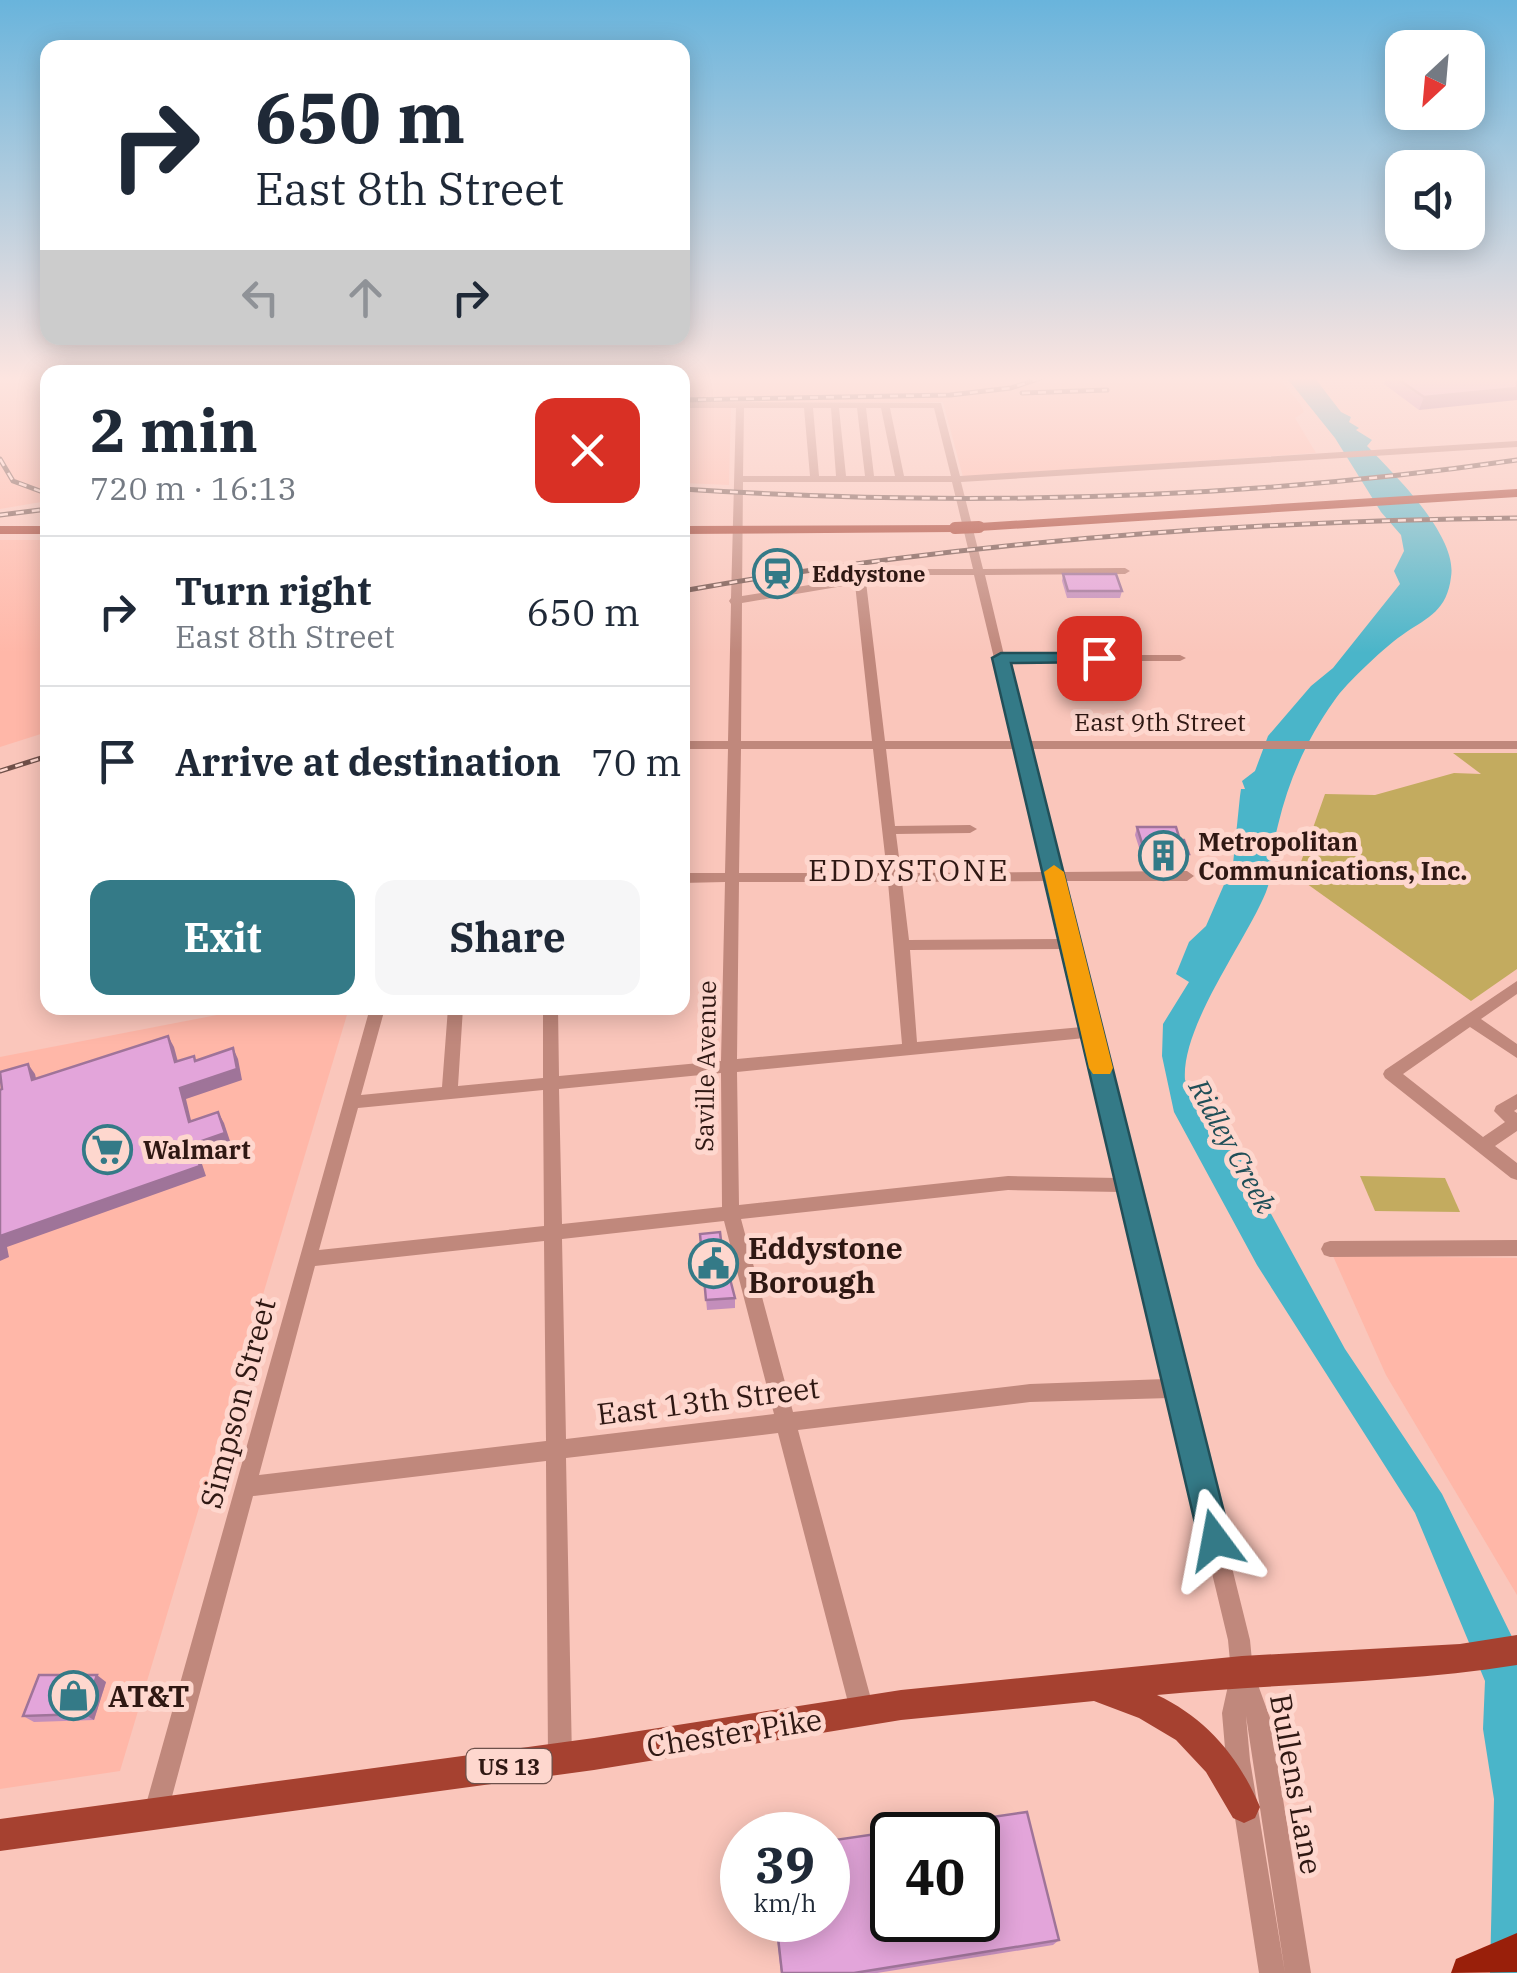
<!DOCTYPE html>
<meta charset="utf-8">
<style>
:root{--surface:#fff;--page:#f6f6f7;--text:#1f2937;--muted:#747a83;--line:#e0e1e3;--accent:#347a87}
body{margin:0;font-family:"IBM Plex Serif",serif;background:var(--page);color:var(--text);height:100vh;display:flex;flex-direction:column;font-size:38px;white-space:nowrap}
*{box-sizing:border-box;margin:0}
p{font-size:32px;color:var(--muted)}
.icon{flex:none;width:55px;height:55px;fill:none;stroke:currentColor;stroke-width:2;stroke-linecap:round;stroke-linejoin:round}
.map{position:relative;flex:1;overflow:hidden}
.details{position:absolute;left:40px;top:365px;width:650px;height:650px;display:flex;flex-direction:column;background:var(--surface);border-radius:20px;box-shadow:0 5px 25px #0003}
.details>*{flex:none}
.banner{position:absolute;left:40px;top:40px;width:650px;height:305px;border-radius:20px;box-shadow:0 5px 25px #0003;background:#fff;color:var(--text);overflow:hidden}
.needle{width:65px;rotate:206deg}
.controls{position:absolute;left:1385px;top:30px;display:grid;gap:20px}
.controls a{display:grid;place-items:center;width:100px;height:100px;border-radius:20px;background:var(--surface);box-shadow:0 5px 25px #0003;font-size:50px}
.speed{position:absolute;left:720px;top:1812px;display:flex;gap:20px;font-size:50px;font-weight:700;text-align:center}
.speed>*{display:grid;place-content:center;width:130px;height:130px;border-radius:50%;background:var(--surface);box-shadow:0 5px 25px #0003;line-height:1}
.speed small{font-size:25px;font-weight:400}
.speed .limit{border:5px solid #111;border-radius:15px;background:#fff;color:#111}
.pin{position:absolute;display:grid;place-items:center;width:85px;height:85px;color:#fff;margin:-42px;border-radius:20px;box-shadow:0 5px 15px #0006}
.me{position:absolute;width:110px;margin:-55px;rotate:347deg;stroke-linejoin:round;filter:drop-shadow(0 0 8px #0008)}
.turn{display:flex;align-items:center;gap:35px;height:210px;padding:0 50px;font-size:45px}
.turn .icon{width:130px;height:130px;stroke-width:2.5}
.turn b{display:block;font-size:70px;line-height:85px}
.lanes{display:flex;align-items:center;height:95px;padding:0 50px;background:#0003;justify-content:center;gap:50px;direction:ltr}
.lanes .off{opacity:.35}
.round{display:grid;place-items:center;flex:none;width:105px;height:105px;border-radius:20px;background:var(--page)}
.overview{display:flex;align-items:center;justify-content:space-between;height:170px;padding:0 50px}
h1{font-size:60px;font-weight:700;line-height:75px}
.cta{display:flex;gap:20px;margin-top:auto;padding:20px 50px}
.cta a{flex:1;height:115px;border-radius:20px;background:var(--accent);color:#fff;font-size:40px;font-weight:700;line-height:115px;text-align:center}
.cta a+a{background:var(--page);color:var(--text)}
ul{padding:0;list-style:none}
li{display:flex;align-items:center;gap:30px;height:150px;padding:0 50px;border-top:2px solid var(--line)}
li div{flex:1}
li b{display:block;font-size:38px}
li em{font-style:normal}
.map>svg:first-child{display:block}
.built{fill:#ffb7a8}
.green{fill:#c3ab5f}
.water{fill:#4ab5c9}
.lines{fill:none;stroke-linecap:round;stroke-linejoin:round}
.minor{fill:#c0887c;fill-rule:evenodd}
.major{fill:#a64130;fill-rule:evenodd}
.highway{fill:#991f0a;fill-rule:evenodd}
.rail-casing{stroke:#705049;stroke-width:5}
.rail{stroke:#fed7ce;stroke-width:2.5;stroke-dasharray:8;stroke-linecap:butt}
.major-bridge{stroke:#a64130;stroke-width:12}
.wall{fill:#c38ebb}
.shaded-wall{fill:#9f7499}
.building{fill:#e3a5da;stroke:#9f7499;stroke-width:2.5;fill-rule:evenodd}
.route{fill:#347a87;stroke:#224f58;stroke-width:2.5}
.slow{fill:#f59e0b}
.labels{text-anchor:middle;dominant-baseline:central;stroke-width:10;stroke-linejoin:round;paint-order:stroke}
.far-poi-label{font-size:22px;font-weight:bold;fill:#2f1813;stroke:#fed7ce;text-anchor:start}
.shield{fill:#fed7ce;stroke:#6d514b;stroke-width:2.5}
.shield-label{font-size:22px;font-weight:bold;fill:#2f1813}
.street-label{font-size:25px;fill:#2f1813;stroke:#fed7ce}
.poi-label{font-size:25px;font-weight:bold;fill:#2f1813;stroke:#fed7ce;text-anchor:start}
.water-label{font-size:28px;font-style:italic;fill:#204f58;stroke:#fed7ce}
.quarter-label{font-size:30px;letter-spacing:2.5px;fill:#2f1813;stroke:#fed7ce}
.near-poi-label{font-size:30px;font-weight:bold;fill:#2f1813;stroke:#fed7ce;text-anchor:start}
.near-street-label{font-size:30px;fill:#2f1813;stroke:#fed7ce}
</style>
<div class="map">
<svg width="1517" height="1973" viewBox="0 0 1517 1973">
<rect width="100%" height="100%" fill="#fac6bb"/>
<g class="built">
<polygon points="0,377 47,377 47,501 0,509"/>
<polygon points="682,377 1278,377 1300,404 1304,412 1295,418 1316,453 963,477 943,402 731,402 729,485 683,483"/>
<polygon points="0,540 48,540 47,732 0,747"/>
<polygon points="253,1008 349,1008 120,1771 0,1789 0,1057"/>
<polygon points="1333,1256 1517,1258 1517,1595 1386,1375"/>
</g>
<g class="green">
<polygon points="1453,753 1517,753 1517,969 1471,1001 1296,876 1325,794 1375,795 1454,773 1481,774"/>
<polygon points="1360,1176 1445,1178 1460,1212 1375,1211"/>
</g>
<path class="water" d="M 1286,377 L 1314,377 L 1341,412 L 1351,417 L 1349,422 L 1359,428 L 1356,430 L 1372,440 L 1367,446 C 1394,474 1458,536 1451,577 C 1447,610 1429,617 1405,633 C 1388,644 1346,683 1334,701 C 1307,739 1289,779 1278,825 C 1272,846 1274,872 1266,892 C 1245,943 1181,1026 1185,1080 L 1242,1161 L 1345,1349 L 1442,1494 L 1517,1647 L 1517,1973 L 1490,1973 L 1494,1799 L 1483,1729 L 1485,1681 L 1415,1513 L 1257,1265 L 1174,1112 L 1162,1056 L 1163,1024 L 1189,982 L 1176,974 L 1189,942 L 1206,926 L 1233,864 L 1240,796 L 1241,789 L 1245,789 L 1242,781 L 1255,771 L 1268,736 L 1311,686 L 1333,668 L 1400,584 L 1394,571 L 1404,551 L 1401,535 L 1381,512 L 1335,438 Z"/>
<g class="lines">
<g class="minor">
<path d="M 682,402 L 941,403 L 960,476 L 1517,441 L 1517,447 L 961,482 L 983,569 L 1125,568 L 1130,571 L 1125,574 L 985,575 L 1004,655 L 1180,655 L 1186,658 L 1180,661 L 1006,661 L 1026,741 L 1517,741 L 1517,749 L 1028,749 L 1059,872 L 1187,871 L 1194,876 L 1187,881 L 1061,881 L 1076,940 L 1079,944 L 1077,947 L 1135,1179 L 1140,1185 L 1138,1189 L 1250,1640 L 1253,1671 L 1270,1718 L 1311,1973 L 1285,1973 L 1246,1716 L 1250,1760 L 1285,1973 L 1259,1973 L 1226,1760 L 1222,1713 L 1231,1672 L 1228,1640 L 1170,1398 L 1030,1402 L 798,1430 L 874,1710 L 870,1718 L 862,1722 L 854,1718 L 850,1710 L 778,1433 L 566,1458 L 572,1759 L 568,1767 L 560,1771 L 552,1767 L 548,1759 L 546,1461 L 253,1496 L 167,1815 L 164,1824 L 155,1827 L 146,1824 L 143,1815 L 370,1008 L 385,1008 L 361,1095 L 442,1087 L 448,1008 L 463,1008 L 458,1086 L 543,1078 L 543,1008 L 558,1008 L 559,1076 L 721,1061 L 725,882 L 682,883 L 682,873 L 725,873 L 728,749 L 682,749 L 682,741 L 728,741 L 731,604 L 729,601 L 731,598 L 736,408 L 682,408 ZM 744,408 L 804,408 L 810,476 L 743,476 ZM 813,408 L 831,408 L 836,476 L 819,476 ZM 839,408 L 857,408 L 865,476 L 846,476 ZM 866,408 L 881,408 L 895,476 L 874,476 ZM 890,408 L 934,408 L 951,476 L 904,476 ZM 743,482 L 952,482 L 973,569 L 906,569 L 742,596 ZM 906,575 L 974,575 L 1014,741 L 885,741 L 866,582 ZM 855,584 L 872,741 L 741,741 L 742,603 ZM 741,749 L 873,749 L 887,873 L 739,873 ZM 886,749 L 1016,749 L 1045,872 L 901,873 L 896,834 L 970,833 L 977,829 L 970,825 L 895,826 ZM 1047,881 L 1061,939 L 909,940 L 902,882 ZM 739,882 L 888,882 L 902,1044 L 737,1059 ZM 1063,949 L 1082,1027 L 917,1042 L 910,950 ZM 1085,1038 L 1118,1178 L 1008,1176 L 739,1205 L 737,1072 ZM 721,1073 L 722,1207 L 562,1224 L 559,1089 ZM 543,1090 L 544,1226 L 319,1250 L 358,1108 ZM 1008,1190 L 1121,1192 L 1166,1379 L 1030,1384 L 793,1412 L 741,1219 ZM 724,1221 L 774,1414 L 566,1439 L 562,1239 ZM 544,1241 L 546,1441 L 259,1475 L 315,1266 Z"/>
<polygon points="1517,981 1517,994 1481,1019 1517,1044 1517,1058 1470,1027 1403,1074 1483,1137 1505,1122 1494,1111 1496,1106 1517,1094 1517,1109 1514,1111 1517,1113 1517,1131 1495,1146 1517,1163 1517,1180 1511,1178 1385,1078 1383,1074 1385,1070"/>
<polygon points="1517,1240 1517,1256 1330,1257 1324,1255 1321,1249 1324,1243 1330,1241"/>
</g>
<g class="major">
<polygon points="1517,489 1517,497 979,531 972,527 979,523"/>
<polygon points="960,525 960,531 955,532 682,534 682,526"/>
<rect x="0" y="526" width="48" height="8"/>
<path d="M 1517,1635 L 1517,1665 C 1398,1684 1277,1683 1157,1695 C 1206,1718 1239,1757 1260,1807 L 1255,1818 L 1244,1823 L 1233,1818 L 1206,1772 L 1176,1740 L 1139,1718 L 1094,1701 L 901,1720 L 594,1770 L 0,1851 L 0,1819 L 594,1738 L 901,1690 L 1242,1656 L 1460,1644 Z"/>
</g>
<polygon class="highway" points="1517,1933 1517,1972 1451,1973 1456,1959"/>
<defs>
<g id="rail">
<polyline points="1022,393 1107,390"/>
<polyline points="682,400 950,395 1011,388 1044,377"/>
<polyline points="0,459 13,481 48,494"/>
<path d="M 682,489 C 960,507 1241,500 1517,460"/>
<polyline points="0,515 48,509"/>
<path d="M 682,591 C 959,542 1236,521 1517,518"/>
<polyline points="0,771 48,756"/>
</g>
</defs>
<use href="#rail" class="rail-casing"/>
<use href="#rail" class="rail"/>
<polyline class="major-bridge" points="955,528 979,527"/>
</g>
<g class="wall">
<polygon points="1386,377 1517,377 1419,410 1384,384"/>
<polygon points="1063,574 1122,591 1120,598 1067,598 1062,581"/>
<polygon points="1137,827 1180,840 1189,854 1186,861 1158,861 1156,866 1145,866 1135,835"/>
<polygon points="700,1234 725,1276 735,1298 735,1308 707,1310"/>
<polygon points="106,1682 94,1720 34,1722 23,1716"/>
<polygon points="775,1920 828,1920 1059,1940 1053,1945 877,1973 781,1973"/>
</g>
<g class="shaded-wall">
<polygon points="1517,388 1517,400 1419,410 1424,397"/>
<polygon points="168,1036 174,1047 181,1073 175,1062"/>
<polygon points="233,1048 238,1059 242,1080 186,1099 194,1133 189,1122 180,1088"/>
<polygon points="28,1064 35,1074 39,1091 32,1080"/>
<polygon points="218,1112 224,1123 231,1144 199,1155 206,1176 7,1247 9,1257 0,1261 0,1236 193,1144"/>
<polygon points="97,1675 106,1682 94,1720 84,1714"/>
</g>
<g class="building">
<polygon points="1395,377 1517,377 1517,388 1424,397"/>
<polygon points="1063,574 1116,574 1122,591 1068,591"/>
<polygon points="1137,827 1176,827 1180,840 1184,840 1189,854 1157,854 1159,859 1147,859"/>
<polygon points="168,1036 175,1062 194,1056 195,1061 233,1048 237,1069 180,1088 189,1122 218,1112 225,1133 193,1144 200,1166 0,1236 0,1090 2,1089 0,1072 28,1064 32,1080"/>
<polygon points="720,1232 725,1276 729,1275 735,1298 706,1300 700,1234"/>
<polygon points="39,1675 97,1675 84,1714 23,1716"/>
<path d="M 1027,1812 L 1059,1940 L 854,1973 L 782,1973 L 776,1920 L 828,1920 L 828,1841 ZM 892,1835 L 978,1835 L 978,1920 L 892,1920 Z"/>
</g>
<linearGradient id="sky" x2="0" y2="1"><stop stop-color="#69b4dc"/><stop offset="0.58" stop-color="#fde5e0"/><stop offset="1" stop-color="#fde5e0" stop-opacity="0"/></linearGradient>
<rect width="1517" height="653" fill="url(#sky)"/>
<polygon class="route" points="1099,653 1105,655 1105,662 1011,663 1231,1540 1226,1551 1215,1556 1203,1551 1199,1540 992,658 1001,653"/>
<polygon class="slow" points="1054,865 1064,872 1113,1068 1110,1074 1093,1074 1089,1068 1044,872"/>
<defs>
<symbol id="station-ring" viewBox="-11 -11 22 22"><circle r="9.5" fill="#fed7ce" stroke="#347a87" stroke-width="1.5"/><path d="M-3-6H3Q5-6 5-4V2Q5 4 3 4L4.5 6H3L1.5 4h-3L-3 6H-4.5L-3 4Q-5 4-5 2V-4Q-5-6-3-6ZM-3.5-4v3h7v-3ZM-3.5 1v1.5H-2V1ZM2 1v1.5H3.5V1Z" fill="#347a87"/></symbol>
<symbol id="building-ring" viewBox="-11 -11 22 22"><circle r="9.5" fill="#fed7ce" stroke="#347a87" stroke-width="1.5"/><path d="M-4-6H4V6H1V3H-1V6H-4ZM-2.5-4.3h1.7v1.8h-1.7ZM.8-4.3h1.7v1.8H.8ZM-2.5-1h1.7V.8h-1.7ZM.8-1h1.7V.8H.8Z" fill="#347a87"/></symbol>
<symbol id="supermarket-ring" viewBox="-11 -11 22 22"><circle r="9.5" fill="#fed7ce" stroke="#347a87" stroke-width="1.5"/><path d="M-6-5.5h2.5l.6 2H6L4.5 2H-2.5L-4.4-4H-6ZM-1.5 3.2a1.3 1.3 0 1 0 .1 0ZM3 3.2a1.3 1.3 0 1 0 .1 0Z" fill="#347a87"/></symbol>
<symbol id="civic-ring" viewBox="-11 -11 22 22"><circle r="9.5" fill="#fed7ce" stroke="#347a87" stroke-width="1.5"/><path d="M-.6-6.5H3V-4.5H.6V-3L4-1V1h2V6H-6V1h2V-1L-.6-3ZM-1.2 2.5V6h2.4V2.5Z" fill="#347a87"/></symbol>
<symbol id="shop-ring" viewBox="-11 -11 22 22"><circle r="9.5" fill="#fed7ce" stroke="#347a87" stroke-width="1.5"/><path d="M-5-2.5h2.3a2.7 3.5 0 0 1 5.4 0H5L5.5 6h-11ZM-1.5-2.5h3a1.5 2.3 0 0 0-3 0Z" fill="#347a87"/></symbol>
</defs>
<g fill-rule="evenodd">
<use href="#station-ring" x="750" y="546" width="55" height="55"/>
<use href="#building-ring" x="1136" y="828" width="55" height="55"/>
<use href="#supermarket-ring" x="80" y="1122" width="55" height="55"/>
<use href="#civic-ring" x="686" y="1236" width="55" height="55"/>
<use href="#shop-ring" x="46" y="1668" width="55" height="55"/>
</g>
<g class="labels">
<g class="far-poi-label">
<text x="812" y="573">Eddystone</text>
</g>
<rect class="shield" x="466.5" y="1749" width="85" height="34" rx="8"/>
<g class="shield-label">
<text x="509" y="1766">US 13</text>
</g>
<g class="street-label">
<text x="1160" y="721">East 9th Street</text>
<text transform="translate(705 1066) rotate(-89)">Saville Avenue</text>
</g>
<g class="poi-label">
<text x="1198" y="841">Metropolitan<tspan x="1198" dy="29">Communications, Inc.</tspan></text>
<text x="143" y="1149">Walmart</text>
</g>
<g class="water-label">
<text transform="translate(1233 1146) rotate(61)">Ridley Creek</text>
</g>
<g class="quarter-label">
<text x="909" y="869">EDDYSTONE</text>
</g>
<g class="near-poi-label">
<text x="748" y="1247">Eddystone<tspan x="748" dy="34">Borough</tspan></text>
<text x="108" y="1695">AT&amp;T</text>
</g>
<g class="near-street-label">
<text transform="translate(708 1400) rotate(-7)">East 13th Street</text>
<text transform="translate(237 1403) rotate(-75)">Simpson Street</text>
<text transform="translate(734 1732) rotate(-9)">Chester Pike</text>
<text transform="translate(1297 1784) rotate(80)">Bullens Lane</text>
</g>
</g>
</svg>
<div class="controls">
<a><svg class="needle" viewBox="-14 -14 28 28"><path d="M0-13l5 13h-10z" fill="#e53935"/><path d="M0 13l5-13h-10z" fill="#747a83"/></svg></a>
<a><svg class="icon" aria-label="sound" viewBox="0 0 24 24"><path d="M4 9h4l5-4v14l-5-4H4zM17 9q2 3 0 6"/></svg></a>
</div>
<div class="speed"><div>39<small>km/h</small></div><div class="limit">40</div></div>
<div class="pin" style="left:1099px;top:658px;background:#d93025"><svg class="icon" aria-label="arrive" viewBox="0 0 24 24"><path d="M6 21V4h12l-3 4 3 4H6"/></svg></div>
<svg class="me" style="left:1215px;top:1540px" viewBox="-20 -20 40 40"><path d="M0-17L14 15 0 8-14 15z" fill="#347a87" stroke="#fff" stroke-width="4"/></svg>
<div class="banner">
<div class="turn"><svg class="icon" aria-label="right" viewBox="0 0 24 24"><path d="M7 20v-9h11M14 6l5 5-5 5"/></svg><div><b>650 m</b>East 8th Street</div></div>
<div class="lanes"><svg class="icon off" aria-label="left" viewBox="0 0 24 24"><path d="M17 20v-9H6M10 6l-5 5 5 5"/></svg><svg class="icon off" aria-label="ahead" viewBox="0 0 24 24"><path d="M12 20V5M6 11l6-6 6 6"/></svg><svg class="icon" aria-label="right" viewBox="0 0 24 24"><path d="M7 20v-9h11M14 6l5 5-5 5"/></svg></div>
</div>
<section class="details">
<div class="overview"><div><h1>2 min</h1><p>720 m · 16:13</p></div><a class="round" style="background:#d93025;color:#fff"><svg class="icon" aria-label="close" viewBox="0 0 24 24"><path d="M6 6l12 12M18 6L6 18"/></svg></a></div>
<ul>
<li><svg class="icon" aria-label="right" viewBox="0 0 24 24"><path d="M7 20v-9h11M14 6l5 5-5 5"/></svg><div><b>Turn right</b><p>East 8th Street</p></div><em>650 m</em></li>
<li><svg class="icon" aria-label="arrive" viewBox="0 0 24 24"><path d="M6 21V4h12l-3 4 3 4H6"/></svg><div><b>Arrive at destination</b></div><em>70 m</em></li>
</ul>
<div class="cta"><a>Exit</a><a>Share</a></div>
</section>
</div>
